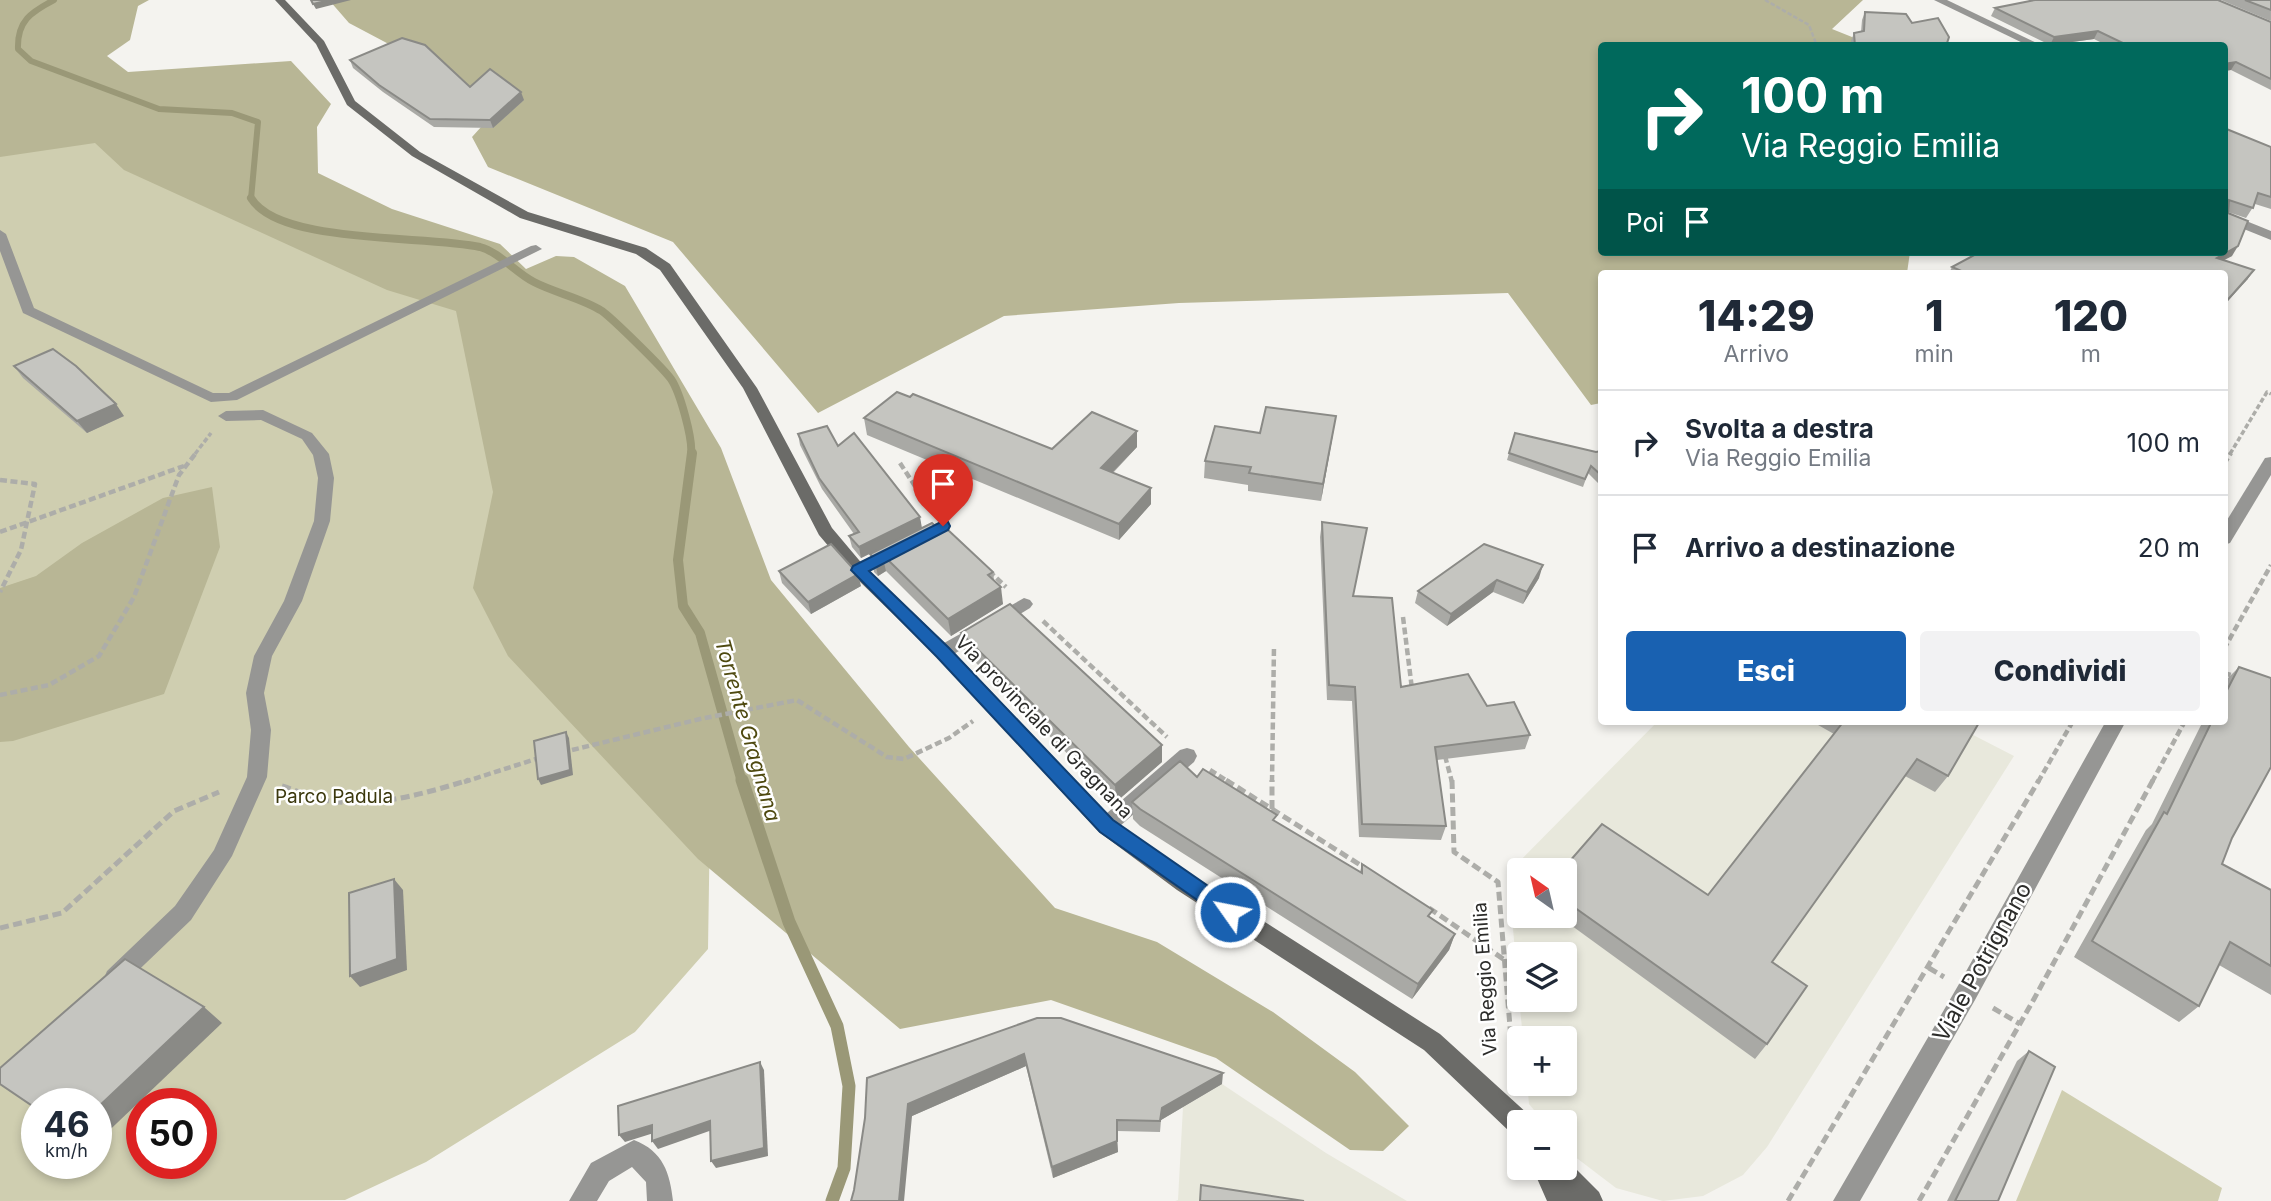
<!DOCTYPE html>
<html lang="it">
<meta charset="utf-8">
<style>
:root{--surface:#fff;--page:#f2f2f3;--text:#1f2937;--muted:#747a83;--line:#e0e1e3;--accent:#1961b1}
body{margin:0;font-family:Inter,sans-serif;background:var(--page);color:var(--text);height:100vh;display:flex;flex-direction:column;font-size:26px;white-space:nowrap}
*{box-sizing:border-box;margin:0}
p{font-size:23px;color:var(--muted)}
.icon{flex:none;width:38px;height:38px;fill:none;stroke:currentColor;stroke-width:2;stroke-linecap:round;stroke-linejoin:round}
.map{position:relative;flex:1;overflow:hidden}
.details{position:absolute;left:1598px;top:270px;width:630px;height:455px;display:flex;flex-direction:column;background:var(--surface);border-radius:7px;box-shadow:0 4px 10px #0003}
.details>*{flex:none}
.hud{position:absolute;left:1598px;top:42px;width:630px;height:214px;border-radius:7px;box-shadow:0 4px 10px #0003;background:#00695c;color:#fff;overflow:hidden}
.needle{width:46px;rotate:326deg}
.fabs{position:absolute;left:1507px;top:858px;display:grid;gap:14px}
.fabs a{display:grid;place-items:center;width:70px;height:70px;border-radius:7px;background:var(--surface);box-shadow:0 4px 10px #0003;font-size:35px}
.speed{position:absolute;left:21px;top:1088px;display:flex;gap:14px;font-size:35px;font-weight:700;text-align:center}
.speed>*{display:grid;place-content:center;width:91px;height:91px;border-radius:50%;background:var(--surface);box-shadow:0 4px 10px #0003;line-height:1}
.speed small{font-size:18px;font-weight:400}
.speed .limit{border:10px solid #d22;background:#fff;color:#111}
.pin{position:absolute;display:grid;place-items:center;width:60px;height:60px;color:#fff;margin:-72px -30px;border-radius:50% 50% 50% 0;rotate:-45deg;box-shadow:0 0 7px #0007}
.pin .icon{rotate:45deg}
.me{position:absolute;width:77px;margin:-38px;rotate:303deg;stroke-linejoin:round;filter:drop-shadow(0 0 5px #0008)}
.turn{display:flex;align-items:center;gap:24px;height:147px;padding:0 28px;font-size:32px}
.turn .icon{width:91px;height:91px;stroke-width:2.5}
.turn b{display:block;font-size:49px;line-height:60px}
.then{display:flex;align-items:center;height:66px;padding:0 28px;background:#0003;gap:14px;font-size:26px}
.eta{display:flex;justify-content:space-evenly;align-items:center;height:119px;text-align:center}
.eta b{font-size:42px;font-weight:800;line-height:49px}
.cta{display:flex;gap:14px;margin-top:auto;padding:14px 28px}
.cta a{flex:1;height:80px;border-radius:7px;background:var(--accent);color:#fff;font-size:28px;font-weight:800;line-height:80px;text-align:center}
.cta a+a{background:var(--page);color:var(--text)}
ul{padding:0;list-style:none}
li{display:flex;align-items:center;gap:21px;height:105px;padding:0 28px;border-top:2px solid var(--line)}
li div{flex:1}
li b{display:block;font-size:26px}
li em{font-style:normal}
.map>svg:first-child{display:block}
.built{fill:#e8e8dc;fill-rule:evenodd}
.green{fill:#cfceb0;fill-rule:evenodd}
.forest{fill:#b8b695}
.lines{fill:none;stroke-linecap:round;stroke-linejoin:round}
.stream-far3{stroke:#9a9877;stroke-width:6}
.stream-far2{stroke:#9a9877;stroke-width:8}
.stream-far1{stroke:#9a9877;stroke-width:10}
.stream{stroke:#9a9877;stroke-width:13}
.path-far3{stroke:#adada9;stroke-width:2.5;stroke-dasharray:4.5 2;stroke-linecap:butt}
.path-far2{stroke:#adada9;stroke-width:3.5;stroke-dasharray:5 2.5;stroke-linecap:butt}
.path-far1{stroke:#adada9;stroke-width:4.5;stroke-dasharray:7 3.5;stroke-linecap:butt}
.path{stroke:#adada9;stroke-width:5;stroke-dasharray:9 4.5;stroke-linecap:butt}
.lane{fill:#969694;fill-rule:evenodd}
.street{fill:#969694;fill-rule:evenodd}
.secondary{fill:#6b6b68;fill-rule:evenodd}
.wall{fill:#a9a9a5}
.shaded-wall{fill:#8a8a86}
.building{fill:#c5c5c0;stroke:#8a8a86;stroke-width:2}
.route{fill:#1961b1;stroke:#103f73;stroke-width:2}
.labels{text-anchor:middle;dominant-baseline:central;stroke-width:5;stroke-linejoin:round;paint-order:stroke}
.street-label{font-size:19px;fill:#2c2c2a;stroke:#fff}
.park-label{font-size:19px;fill:#3b380d;stroke:#fff}
.water-label{font-size:21px;font-style:italic;fill:#4e490f;stroke:#fff}
.near-street-label{font-size:23px;fill:#2c2c2a;stroke:#fff}
</style>
<div class="map">
<svg width="2271" height="1201" viewBox="0 0 2271 1201">
<rect width="100%" height="100%" fill="#f4f3ef"/>
<g class="built">
<path d="M 1658,721 L 1946,721 L 2014,756 L 1767,1147 L 1743,1175 L 1703,1196 L 1663,1201 L 1616,1188 L 1574,1156 L 1565,1145 L 1564,1122 L 1544,1122 L 1529,1104 L 1527,1083 L 1564,1083 L 1564,1038 L 1523,1038 L 1519,999 L 1564,999 L 1564,954 L 1519,954 L 1519,996 L 1508,873 ZM 1519,870 L 1564,870 L 1564,915 L 1519,915 Z"/>
<polygon points="1222,1084 1326,1153 1407,1201 1175,1201 1178,1200 1183,1107"/>
</g>
<g class="green">
<path d="M 0,70 L 364,265 L 504,333 L 710,817 L 708,949 L 635,1032 L 426,1162 L 345,1200 L 0,1201 ZM 37,1104 L 96,1104 L 96,1164 L 37,1164 ZM 142,1104 L 201,1104 L 201,1164 L 142,1164 Z"/>
<polygon points="2062,1090 2222,1188 2218,1201 2016,1201"/>
</g>
<g class="forest">
<polygon points="0,0 149,0 138,6 130,40 107,56 128,72 291,61 331,104 317,127 318,173 392,209 500,244 526,269 556,256 574,257 625,286 721,448 771,580 909,747 1055,908 1157,942 1273,1012 1355,1072 1409,1126 1383,1151 1350,1150 1216,1058 1051,1000 900,1029 698,859 508,656 473,588 493,492 456,311 387,290 124,170 95,143 0,157"/>
<polygon points="329,0 1863,0 1832,29 1872,45 1601,46 1601,252 1910,252 1907,273 1601,273 1601,403 1591,405 1508,293 1179,303 1004,316 818,413 673,242 488,167 472,137 502,104 349,23"/>
<polygon points="212,487 220,547 164,694 13,741 0,742 0,588 36,576 82,543 163,498"/>
</g>
<g class="lines">
<path class="stream-far3" d="M 54,0 C 31,12 17,21 18,49 L 31,61 L 159,109 L 232,113 L 258,122 L 251,199"/>
<path class="stream-far2" d="M 251,198 C 279,245 428,235 480,247 C 499,252 516,273 534,282 C 555,293 582,298 602,311 C 613,319 663,368 671,379 C 680,392 693,439 691,454"/>
<polyline class="stream-far1" points="692,453 678,560 683,606 700,633 742,782"/>
<polyline class="stream" points="742,780 789,922 837,1026 849,1086 844,1168 832,1201"/>
<polyline class="path-far3" points="1765,0 1809,25 1817,46"/>
<g class="path-far2">
<polyline points="195,454 211,433"/>
<polyline points="2230,454 2267,392 2271,394"/>
</g>
<g class="path-far1">
<polyline points="900,463 928,506"/>
<polyline points="2224,464 2231,453"/>
<polyline points="0,480 35,484 21,550 0,592"/>
<polyline points="0,532 184,466"/>
<polyline points="989,571 1006,587"/>
<polyline points="1403,617 1412,689"/>
<polyline points="1043,621 1167,737"/>
<polyline points="2224,649 2271,565"/>
<polyline points="2224,673 2234,676"/>
<polyline points="0,695 49,685 99,656 134,597 179,475 196,453"/>
<polyline points="572,750 700,719 797,700 887,757 904,759 949,738 973,721"/>
<polyline points="1445,756 1452,782"/>
<polyline points="1210,770 1229,782"/>
<polyline points="464,782 539,758"/>
<polyline points="1272,782 1274,646"/>
<polyline points="2038,782 2073,721"/>
<polyline points="2152,782 2185,721"/>
</g>
<g class="path">
<polyline points="1226,780 1365,868"/>
<polyline points="1452,780 1454,852 1498,882 1514,1075"/>
<path d="M 282,786 C 296,790 309,797 324,800 C 372,809 423,794 469,780"/>
<polyline points="1272,809 1272,780"/>
<polyline points="1429,908 1506,961"/>
<polyline points="0,928 62,913 174,811 219,792"/>
<polyline points="1929,968 1944,977"/>
<polyline points="1993,1008 2020,1024"/>
<polyline points="1788,1201 2039,780"/>
<polyline points="1919,1201 2034,999 2153,780"/>
</g>
<g class="lane">
<polygon points="0,230 6,234 34,308 213,393 229,393 531,246 536,245 542,249 237,400 211,402 23,313 0,251"/>
<polygon points="263,410 312,433 329,454 334,478 330,521 302,601 272,656 264,693 271,730 267,777 232,856 191,920 123,985 115,988 107,985 104,978 107,971 175,906 214,850 247,777 251,730 246,693 254,656 284,601 314,521 318,478 313,455 302,439 261,420 226,421 218,416 226,411"/>
<polygon points="1024,598 1030,600 1033,604 1030,608 949,657 937,657 934,652 937,647"/>
<polygon points="1187,748 1194,750 1197,756 1194,762 1113,832 1106,835 1099,832 1096,826 1099,820 1180,750"/>
</g>
<g class="street">
<polygon points="1934,0 1947,0 2043,46 2029,46"/>
<polygon points="2224,212 2271,231 2271,240 2224,221"/>
<polygon points="2271,457 2271,475 2230,543 2224,545 2224,525 2265,458"/>
<polygon points="943,520 951,526 949,530 924,543 912,543 910,539 912,535"/>
<polygon points="893,546 901,552 899,556 864,574 852,574 849,570 852,566"/>
<polygon points="2106,721 2126,721 1975,1000 1860,1201 1833,1201 1959,984"/>
<path d="M 634,1140 C 663,1151 670,1173 673,1201 L 647,1201 L 646,1182 L 632,1167 L 609,1181 L 597,1201 L 569,1201 L 591,1163 Z"/>
</g>
<g class="secondary">
<polygon points="275,0 285,0 324,41 355,101 420,152 528,212 646,248 670,264 757,388 832,528 864,566 949,647 1113,820 1193,876 1440,1034 1528,1114 1531,1122 1519,1122 1519,1135 1510,1132 1424,1050 1177,890 1099,832 937,657 852,574 819,535 743,388 660,270 636,254 520,218 412,156 347,105 316,44"/>
<polygon points="1564,1157 1599,1192 1603,1201 1547,1201 1532,1167 1564,1167"/>
</g>
</g>
<g class="wall">
<polygon points="2029,0 2218,0 2271,22 2271,90 2231,70 2224,71 2224,46 2108,46 2094,39 2050,45 1991,16 1995,8 2028,2"/>
<polygon points="2221,0 2271,0 2271,21"/>
<polygon points="1865,12 1912,23 1946,46 1851,46 1851,41 1854,33 1861,32 1862,20"/>
<polygon points="350,60 470,87 524,100 493,128 434,127 383,92 353,68"/>
<polygon points="2224,128 2271,147 2271,209 2255,204 2246,218 2228,212 2232,256 2224,260 2254,270 2247,280 2224,273 1949,273 1952,267"/>
<polygon points="14,366 124,416 87,433 23,378"/>
<polygon points="864,418 1052,449 1137,447 1113,473 1151,504 1119,540 867,435"/>
<polygon points="1260,433 1333,434 1321,501 1248,491 1248,485 1204,478 1205,461"/>
<polygon points="1515,433 1596,452 1601,451 1601,486 1588,473 1583,487 1507,460"/>
<polygon points="798,434 838,446 922,528 861,558 852,547 849,536 854,534 822,489 800,445"/>
<polygon points="1322,522 1354,596 1401,687 1487,706 1530,735 1525,749 1437,760 1446,826 1441,840 1359,837 1352,701 1327,700 1320,537"/>
<polygon points="942,532 993,572 994,580 1003,604 951,636 886,571 878,576 874,572 870,554"/>
<polygon points="1484,544 1539,578 1523,604 1493,592 1447,626 1415,603 1418,591"/>
<polygon points="779,571 861,586 811,614 782,583"/>
<polygon points="961,633 1162,762 1116,802 964,651"/>
<polygon points="2239,667 2232,838 2222,864 2271,890 2271,995 2219,965 2199,1006 2179,1022 2074,957 2146,830 2152,824 2203,721 2224,721 2224,682"/>
<polygon points="1811,721 1980,721 1948,776 1935,792 1905,776 1772,962 1767,1044 1755,1059 1557,915 1564,915 1564,870 1708,895 1834,734"/>
<polygon points="1197,777 1276,822 1360,872 1362,864 1431,918 1455,934 1449,950 1412,999 1140,826 1133,819 1132,802"/>
<polygon points="1037,1018 1222,1084 1161,1120 1160,1132 1117,1131 1118,1152 1053,1178 1026,1066 912,1116 854,1190 865,1118"/>
<polygon points="2029,1051 1998,1201 1947,1201 2017,1061"/>
</g>
<g class="shaded-wall">
<polygon points="330,0 351,0 316,9 313,4"/>
<polygon points="2098,31 2094,39 2050,45 2054,37"/>
<polygon points="2236,62 2231,70 2224,71 2224,64"/>
<polygon points="521,92 524,100 493,128 490,120"/>
<polygon points="2238,246 2232,256 2210,267 2217,258"/>
<polygon points="2254,270 2247,280 2224,305 2224,304"/>
<polygon points="116,404 124,416 87,433 77,421"/>
<polygon points="1336,416 1333,434 1321,501 1323,484"/>
<polygon points="1137,431 1137,447 1101,484 1101,468"/>
<polygon points="1151,488 1151,504 1119,540 1119,524"/>
<polygon points="920,517 922,528 861,558 859,547"/>
<polygon points="882,554 886,571 878,576 874,558"/>
<polygon points="1543,565 1539,578 1523,604 1527,592"/>
<polygon points="858,574 861,586 811,614 808,602"/>
<polygon points="1497,580 1493,592 1447,626 1451,614"/>
<polygon points="1001,587 1003,604 951,636 948,619"/>
<polygon points="566,732 569,738 573,775 541,785 538,779"/>
<polygon points="1162,745 1162,762 1116,802 1115,785"/>
<polygon points="394,879 403,890 407,970 360,987 350,976"/>
<polygon points="1455,934 1449,950 1412,999 1418,984"/>
<polygon points="204,1007 222,1023 96,1143 96,1109"/>
<polygon points="1024,1054 1026,1066 912,1116 904,1201 899,1201 908,1104"/>
<polygon points="760,1062 764,1070 768,1156 716,1168 711,1161"/>
<polygon points="1223,1073 1222,1084 1161,1120 1160,1132 1162,1108"/>
<polygon points="710,1121 715,1129 658,1149 652,1141"/>
<polygon points="652,1125 657,1132 625,1142 619,1135"/>
<polygon points="1117,1141 1118,1152 1053,1178 1052,1167"/>
</g>
<g class="building">
<polygon points="311,0 330,0 313,4"/>
<polygon points="2035,0 2218,0 2271,22 2271,79 2236,62 2224,64 2224,46 2129,46 2098,31 2054,37 1995,8"/>
<polygon points="2245,0 2271,0 2271,10"/>
<polygon points="1865,12 1906,14 1912,23 1938,18 1949,37 1946,46 1855,46 1854,33 1864,31"/>
<polygon points="402,38 425,45 470,87 490,69 521,92 490,120 430,119 379,85 350,60"/>
<polygon points="2224,128 2271,147 2271,197 2258,193 2253,208 2229,200 2228,213 2248,221 2238,246 2217,258 2254,270 2224,304 2224,273 1966,273 1952,267 1980,252 2224,252"/>
<polygon points="53,349 76,366 116,404 77,421 14,366"/>
<polygon points="897,392 910,397 913,394 1052,449 1092,412 1137,431 1101,468 1151,488 1119,524 864,418"/>
<polygon points="1266,407 1336,416 1323,484 1249,473 1251,467 1205,461 1215,426 1260,433"/>
<polygon points="827,426 838,446 854,433 920,517 859,547 849,536 859,532 819,478 798,434"/>
<polygon points="1515,433 1596,452 1601,451 1601,475 1591,466 1585,479 1509,453"/>
<polygon points="1322,522 1367,528 1353,596 1392,598 1401,687 1468,674 1487,706 1514,702 1530,735 1435,747 1446,826 1362,824 1355,687 1329,685"/>
<polygon points="932,523 942,532 947,529 993,572 988,575 1001,587 948,619 882,554 874,558 870,554"/>
<polygon points="831,544 858,574 808,602 779,571"/>
<polygon points="1484,544 1543,565 1527,592 1497,580 1451,614 1418,591"/>
<polygon points="1010,604 1162,745 1115,785 961,633"/>
<polygon points="2239,667 2271,678 2271,767 2232,838 2222,864 2271,890 2271,966 2230,942 2199,1006 2092,941 2164,812 2167,814 2212,721 2224,721 2224,696"/>
<polygon points="1844,721 1980,721 1948,776 1917,759 1772,962 1807,986 1767,1044 1564,900 1564,870 1562,870 1602,824 1708,895"/>
<polygon points="566,732 570,770 538,779 534,741"/>
<polygon points="1180,761 1197,777 1203,769 1277,815 1273,820 1362,873 1362,864 1433,910 1428,916 1455,934 1418,984 1140,809 1132,802"/>
<polygon points="394,879 397,959 350,976 349,893"/>
<polygon points="125,959 204,1007 96,1109 96,1104 37,1104 37,1109 0,1084 0,1068"/>
<polygon points="1037,1018 1061,1018 1223,1073 1162,1108 1160,1121 1117,1120 1117,1141 1052,1167 1024,1054 908,1104 899,1201 851,1201 854,1190 865,1118 867,1078"/>
<polygon points="2029,1051 2055,1067 1998,1201 1955,1201"/>
<polygon points="760,1062 764,1148 711,1161 710,1121 652,1141 652,1125 619,1135 618,1106"/>
<polygon points="1201,1185 1304,1201 1200,1201"/>
</g>
<polygon class="route" points="943,521 948,522 950,526 948,530 869,571 949,648 1113,820 1237,906 1240,912 1237,918 1230,921 1223,918 1100,832 937,657 851,570 853,566"/>
<g class="labels">
<g class="street-label">
<text transform="translate(1044 727) rotate(46)">Via provinciale di Gragnana</text>
<text transform="translate(1485 979) rotate(-94)">Via Reggio Emilia</text>
</g>
<g class="park-label">
<text x="334" y="796">Parco Padula</text>
</g>
<g class="water-label">
<text transform="translate(748 730) rotate(74)">Torrente Gragnana</text>
</g>
<g class="near-street-label">
<text transform="translate(1982 962) rotate(-61)">Viale Potrignano</text>
</g>
</g>
</svg>
<div class="fabs">
<a><svg class="needle" viewBox="-14 -14 28 28"><path d="M0-13l5 13h-10z" fill="#e53935"/><path d="M0 13l5-13h-10z" fill="#747a83"/></svg></a>
<a><svg class="icon" aria-label="layers" viewBox="0 0 24 24"><path d="M12 4l9 5-9 5-9-5zM3 14l9 5 9-5"/></svg></a>
<a>+</a>
<a>−</a>
</div>
<div class="speed"><div>46<small>km/h</small></div><div class="limit">50</div></div>
<div class="pin" style="left:943px;top:526px;background:#d93025"><svg class="icon" aria-label="arrive" viewBox="0 0 24 24"><path d="M6 21V4h12l-3 4 3 4H6"/></svg></div>
<svg class="me" style="left:1230px;top:912px" viewBox="-20 -20 40 40"><circle r="17" fill="#1961b1" stroke="#fff" stroke-width="3"/><path d="M0-11L8 9 0 5-8 9z" fill="#fff"/></svg>
<div class="hud">
<div class="turn"><svg class="icon" aria-label="right" viewBox="0 0 24 24"><path d="M7 20v-9h11M14 6l5 5-5 5"/></svg><div><b>100 m</b>Via Reggio Emilia</div></div>
<div class="then">Poi<svg class="icon" aria-label="arrive" viewBox="0 0 24 24"><path d="M6 21V4h12l-3 4 3 4H6"/></svg></div>
</div>
<section class="details">
<div class="eta">
<div><b>14:29</b><p>Arrivo</p></div>
<div><b>1</b><p>min</p></div>
<div><b>120</b><p>m</p></div>
</div>
<ul>
<li><svg class="icon" aria-label="right" viewBox="0 0 24 24"><path d="M7 20v-9h11M14 6l5 5-5 5"/></svg><div><b>Svolta a destra</b><p>Via Reggio Emilia</p></div><em>100 m</em></li>
<li><svg class="icon" aria-label="arrive" viewBox="0 0 24 24"><path d="M6 21V4h12l-3 4 3 4H6"/></svg><div><b>Arrivo a destinazione</b></div><em>20 m</em></li>
</ul>
<div class="cta"><a>Esci</a><a>Condividi</a></div>
</section>
</div>
